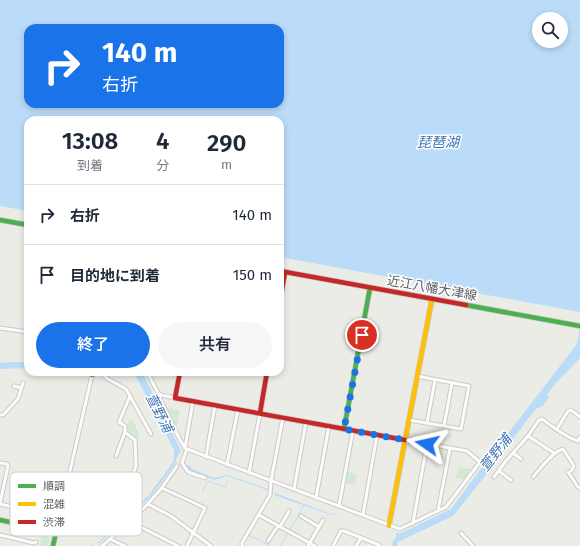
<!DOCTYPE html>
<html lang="ja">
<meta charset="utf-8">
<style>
:root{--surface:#fff;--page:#f6f6f7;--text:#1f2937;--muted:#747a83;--line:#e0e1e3;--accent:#1a73e8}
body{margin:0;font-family:"Fira Sans","Noto Sans JP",sans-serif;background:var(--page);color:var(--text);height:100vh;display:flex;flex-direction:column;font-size:15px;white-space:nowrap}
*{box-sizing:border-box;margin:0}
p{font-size:13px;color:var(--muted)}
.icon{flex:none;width:22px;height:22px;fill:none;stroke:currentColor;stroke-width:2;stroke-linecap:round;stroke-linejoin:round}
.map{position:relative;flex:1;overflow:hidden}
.panel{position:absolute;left:24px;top:116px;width:260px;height:260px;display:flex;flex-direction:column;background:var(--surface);border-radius:12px;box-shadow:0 2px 6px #0003}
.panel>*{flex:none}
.guide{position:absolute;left:24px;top:24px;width:260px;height:84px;border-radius:12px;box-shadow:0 2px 6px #0003;background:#1a73e8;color:#fff;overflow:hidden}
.tools{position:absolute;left:532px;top:12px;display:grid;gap:8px}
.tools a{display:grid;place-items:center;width:36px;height:36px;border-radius:50%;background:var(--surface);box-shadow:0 2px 6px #0003;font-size:20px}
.pin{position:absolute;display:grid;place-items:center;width:34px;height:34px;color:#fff;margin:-17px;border:2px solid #fff;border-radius:50%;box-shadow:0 1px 4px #0007}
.me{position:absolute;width:44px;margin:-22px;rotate:281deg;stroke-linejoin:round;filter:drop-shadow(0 0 3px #0008)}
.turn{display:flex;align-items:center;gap:14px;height:84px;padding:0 12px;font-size:18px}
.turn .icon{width:52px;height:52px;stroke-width:2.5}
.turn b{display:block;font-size:28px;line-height:34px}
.eta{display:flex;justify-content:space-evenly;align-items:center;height:68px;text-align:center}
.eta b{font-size:24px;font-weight:600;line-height:28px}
.button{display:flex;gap:8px;margin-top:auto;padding:8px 12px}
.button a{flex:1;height:46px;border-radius:24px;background:var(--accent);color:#fff;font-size:16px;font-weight:600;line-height:46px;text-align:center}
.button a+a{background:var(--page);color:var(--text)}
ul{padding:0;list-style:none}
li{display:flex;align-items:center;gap:12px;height:60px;padding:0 12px;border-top:1px solid var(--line)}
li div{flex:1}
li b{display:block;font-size:15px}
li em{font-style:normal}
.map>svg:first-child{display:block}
.green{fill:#d4e9d3}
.water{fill:#badcf8;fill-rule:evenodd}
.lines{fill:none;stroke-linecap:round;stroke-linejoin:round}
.stream{stroke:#badcf8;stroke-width:1}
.street-casing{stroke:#c9cac9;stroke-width:5}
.fast-casing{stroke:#c8c9c7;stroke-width:6}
.slow-casing{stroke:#c8c9c7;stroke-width:6}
.jam-casing{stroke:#c8c9c7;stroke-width:6}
.street{stroke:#fcfcfb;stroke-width:3}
.fast{stroke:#4caf50;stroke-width:4.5}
.slow{stroke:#ffc107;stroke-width:4.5}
.jam{stroke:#c62828;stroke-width:4.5}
.route{stroke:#1a73e8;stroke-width:7;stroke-dasharray:0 12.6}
.labels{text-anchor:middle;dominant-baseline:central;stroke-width:3;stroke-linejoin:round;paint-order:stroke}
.street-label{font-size:13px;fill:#5c6065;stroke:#fff}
.water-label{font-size:14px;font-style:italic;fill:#3f74b4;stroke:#fff}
.key{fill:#fff;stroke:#cecfd1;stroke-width:1}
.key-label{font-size:11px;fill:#5c6065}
</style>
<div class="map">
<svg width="580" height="546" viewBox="0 0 580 546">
<rect width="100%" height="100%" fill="#ecece7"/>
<g class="green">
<polygon points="167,408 180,410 177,427 176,428 166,409"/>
<polygon points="132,419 140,436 135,438 129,433 127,425"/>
<polygon points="458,467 472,469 473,470 465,480 456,478"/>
<polygon points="347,472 357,474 355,485 345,483"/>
<polygon points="42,534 47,535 50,539 48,546 39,546"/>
</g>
<g class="water">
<path d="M 0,0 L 580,0 L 580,312 L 280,257 L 280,120 L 28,120 L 28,211 L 0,206 ZM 539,19 L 561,19 L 561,41 L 539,41 ZM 28,28 L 280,28 L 280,104 L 28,104 Z"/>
<polygon points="580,329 580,358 555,384 547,395 549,397 542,407 539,407 534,411 489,471 453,516 398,542 397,546 392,546 393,541 396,537 396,533 401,533 451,509 483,466 563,362 577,344"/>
<polygon points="10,362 28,362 28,368 0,369 0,363"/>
<polygon points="128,372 142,372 181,451 180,453 178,455 174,465 151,496 98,544 97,543 149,495 173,462 174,459 174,450 137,378 133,374"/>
<polygon points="189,465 192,469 215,478 227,475 268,489 267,490 227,476 215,480 190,471 187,466"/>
<polygon points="275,493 331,514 335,514 335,515 331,515 274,495"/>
</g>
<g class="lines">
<g class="stream">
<polyline points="202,491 208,481 225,487 228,480"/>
<polyline points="290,530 304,505"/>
<polyline points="249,535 271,546"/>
<polyline points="91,546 93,545"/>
<polyline points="280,546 288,533"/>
</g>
<defs>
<g id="street">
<polyline points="0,328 28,332"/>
<polyline points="147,372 158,393 161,395 175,398"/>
<polyline points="101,373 108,379 126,389 151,434"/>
<polyline points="14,386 21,388"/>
<polyline points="159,395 160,399 180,440 185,448 187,449 400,529 446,507 480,462 467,451 405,440"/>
<polyline points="0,415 3,415 18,399 23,383"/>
<polyline points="409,420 461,429 469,386 417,376"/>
<polyline points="427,423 435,380"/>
<polyline points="444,426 452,383"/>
<polyline points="557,429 568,411 571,410 580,417"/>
<polyline points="125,432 135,440 136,466 133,474 140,477"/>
<polyline points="528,436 554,453"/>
<polyline points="185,448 193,401"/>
<polyline points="187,449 182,463 188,472 205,478"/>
<polyline points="513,453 521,459"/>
<polyline points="116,456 125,432 125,426 119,422 130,396"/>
<polyline points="206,457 215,405"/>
<polyline points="0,463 7,464 8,466 0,503"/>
<polyline points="227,465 238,409"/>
<polyline points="499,471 511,480"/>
<polyline points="568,472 578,487 580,488"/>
<polyline points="249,473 260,413"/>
<path d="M 494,477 L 506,461 L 528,436 L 539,420 L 542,419 C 553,427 565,437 578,441 L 580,437"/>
<path d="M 533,477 C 540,469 553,451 563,449 L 574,466 L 571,471"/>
<polyline points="162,488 205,508 187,546"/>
<polyline points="294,489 306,422"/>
<polyline points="316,498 329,426"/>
<polyline points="0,504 40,513 37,528"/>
<polyline points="148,504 171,516 211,546"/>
<polyline points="339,506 353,430"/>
<polyline points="438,511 450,448"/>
<polyline points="259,515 315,546"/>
<polyline points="363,515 377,435"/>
<polyline points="301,516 319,527"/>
<polyline points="129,521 178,546"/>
<polyline points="413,523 427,444"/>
<polyline points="280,527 289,511"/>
<polyline points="56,532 92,375"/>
<polyline points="461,533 473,546"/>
<polyline points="0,535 34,543 36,542"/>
<polyline points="110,539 125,546"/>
<polyline points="268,541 278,526"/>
<polyline points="102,546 145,507 161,489 177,466"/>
<polyline points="242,546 242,543 270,495 271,481 283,417"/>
<polyline points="308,546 323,520"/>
<polyline points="333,546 341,531 344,531 379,545 379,546"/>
<polyline points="356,546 361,538"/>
</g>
<g id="fast">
<polyline points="0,220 28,225"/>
<polyline points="466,305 580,326"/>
<polyline points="92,375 95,373 103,372"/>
<polyline points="344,429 370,288"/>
<polyline points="0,520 56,532 53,546"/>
</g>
<polyline id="slow" points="389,525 432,299"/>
<g id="jam">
<polyline points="280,271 466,305"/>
<polyline points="280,301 285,272"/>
<polyline points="180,372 175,398 405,440"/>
<polyline points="260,413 267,372"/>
</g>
</defs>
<use href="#street" class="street-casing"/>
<use href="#fast" class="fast-casing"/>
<use href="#slow" class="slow-casing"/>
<use href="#jam" class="jam-casing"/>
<use href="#street" class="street"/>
<use href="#fast" class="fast"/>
<use href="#slow" class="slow"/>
<use href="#jam" class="jam"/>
</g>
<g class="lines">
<polyline class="route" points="362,335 344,429 427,444"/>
</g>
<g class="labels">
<g class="street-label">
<text transform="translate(432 288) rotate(10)">近江八幡大津線</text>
</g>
<g class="water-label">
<text x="438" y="142">琵琶湖</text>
<text transform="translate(159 413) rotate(63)">萱野浦</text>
<text transform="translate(496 453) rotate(-52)">萱野浦</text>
</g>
</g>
<rect x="10" y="472" width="132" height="64" rx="6" class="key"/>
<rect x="18" y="484" width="18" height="4" fill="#4caf50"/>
<rect x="18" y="502" width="18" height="4" fill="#ffc107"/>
<rect x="18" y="520" width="18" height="4" fill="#c62828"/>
<g class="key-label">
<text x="43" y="490">順調</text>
<text x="43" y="508">混雑</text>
<text x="43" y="526">渋滞</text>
</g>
</svg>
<div class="tools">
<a><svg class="icon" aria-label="search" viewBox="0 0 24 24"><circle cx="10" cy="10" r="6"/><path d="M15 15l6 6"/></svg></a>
</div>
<div class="pin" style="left:362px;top:335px;background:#d93025"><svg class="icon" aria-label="arrive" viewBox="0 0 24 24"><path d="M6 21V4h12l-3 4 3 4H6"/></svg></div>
<svg class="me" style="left:427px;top:444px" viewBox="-20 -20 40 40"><path d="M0-17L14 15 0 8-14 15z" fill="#1a73e8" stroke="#fff" stroke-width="4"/></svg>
<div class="guide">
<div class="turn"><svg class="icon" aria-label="right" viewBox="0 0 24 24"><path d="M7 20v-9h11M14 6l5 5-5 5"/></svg><div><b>140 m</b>右折</div></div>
</div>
<section class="panel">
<div class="eta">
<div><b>13:08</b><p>到着</p></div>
<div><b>4</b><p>分</p></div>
<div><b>290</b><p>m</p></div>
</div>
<ul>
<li><svg class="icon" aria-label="right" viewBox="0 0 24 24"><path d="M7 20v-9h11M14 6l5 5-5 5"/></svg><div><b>右折</b></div><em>140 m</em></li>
<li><svg class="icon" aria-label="arrive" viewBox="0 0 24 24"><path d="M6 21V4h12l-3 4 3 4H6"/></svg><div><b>目的地に到着</b></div><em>150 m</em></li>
</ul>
<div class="button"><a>終了</a><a>共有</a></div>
</section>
</div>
